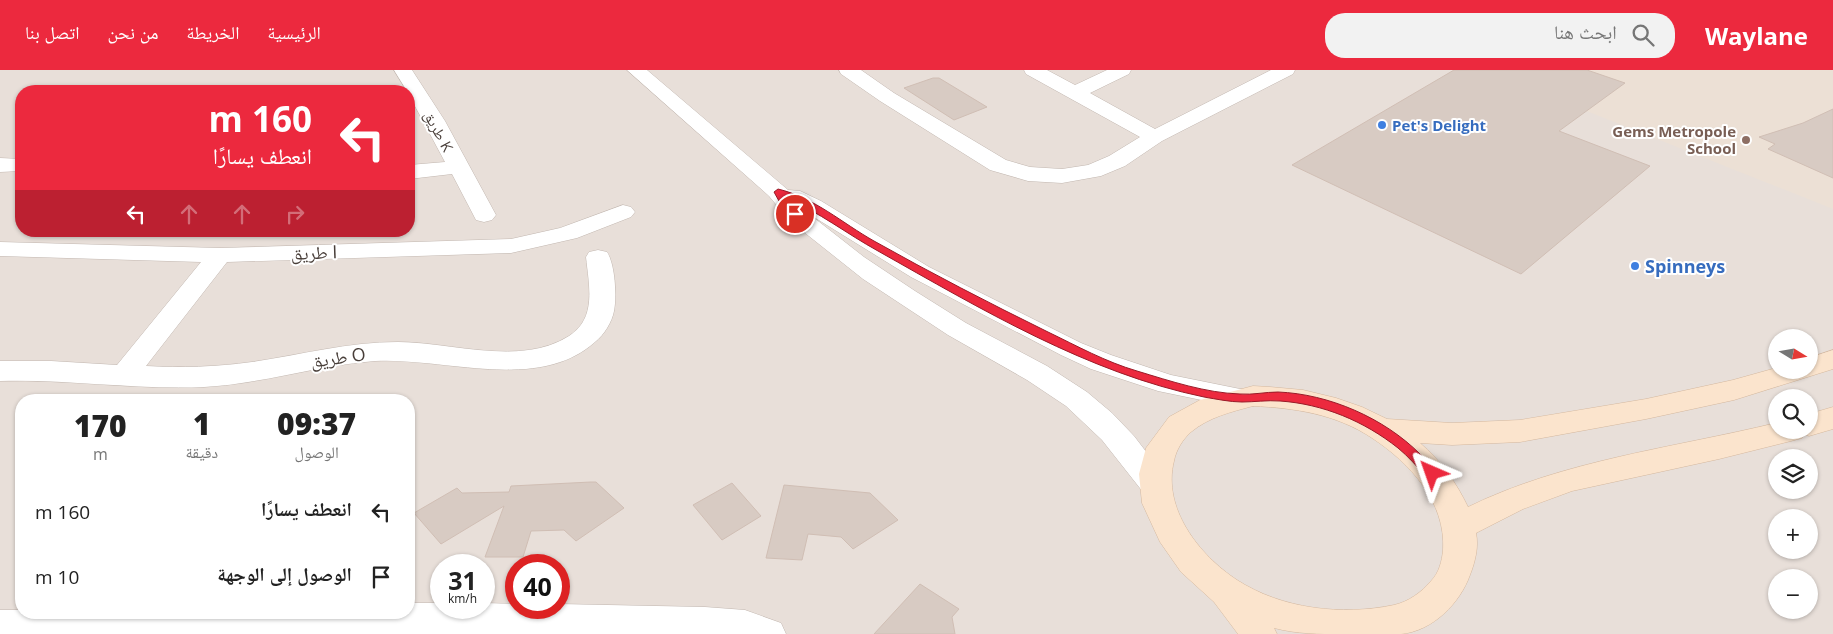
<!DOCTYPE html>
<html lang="ar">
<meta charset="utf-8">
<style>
:root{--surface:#fff;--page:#f2f2f2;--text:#222;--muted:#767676;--accent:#ec293e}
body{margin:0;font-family:"Open Sans","Noto Naskh Arabic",sans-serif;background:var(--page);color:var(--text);direction:rtl;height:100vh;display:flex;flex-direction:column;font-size:19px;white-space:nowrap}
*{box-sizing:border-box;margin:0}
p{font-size:16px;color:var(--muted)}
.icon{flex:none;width:28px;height:28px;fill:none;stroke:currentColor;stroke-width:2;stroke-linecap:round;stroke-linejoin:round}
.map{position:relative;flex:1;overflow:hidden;direction:ltr}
.side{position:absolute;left:15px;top:324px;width:400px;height:225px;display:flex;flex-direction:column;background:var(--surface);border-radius:20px;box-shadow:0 1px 4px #0004;direction:rtl}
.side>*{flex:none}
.banner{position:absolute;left:15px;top:15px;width:400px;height:152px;border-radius:20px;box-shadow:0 1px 4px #0004;direction:rtl;background:#ec293e;color:#fff;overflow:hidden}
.needle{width:32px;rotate:101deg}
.fabs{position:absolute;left:1768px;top:259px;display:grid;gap:10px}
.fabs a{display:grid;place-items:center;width:50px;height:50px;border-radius:50%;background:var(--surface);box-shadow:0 1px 4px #0004;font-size:25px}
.speed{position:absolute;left:430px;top:484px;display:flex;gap:10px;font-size:25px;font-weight:700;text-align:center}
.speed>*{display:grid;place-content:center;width:65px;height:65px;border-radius:50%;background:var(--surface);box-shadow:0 1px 4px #0004;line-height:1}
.speed small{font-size:12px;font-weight:400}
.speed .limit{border:8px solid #d22;background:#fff;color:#111}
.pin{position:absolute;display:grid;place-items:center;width:42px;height:42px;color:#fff;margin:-21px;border:2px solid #fff;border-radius:50%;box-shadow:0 1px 5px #0007}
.me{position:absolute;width:55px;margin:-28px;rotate:317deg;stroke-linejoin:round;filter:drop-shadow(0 0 4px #0008)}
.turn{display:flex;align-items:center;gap:18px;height:105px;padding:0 20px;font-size:22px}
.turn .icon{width:65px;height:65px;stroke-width:2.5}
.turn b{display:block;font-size:35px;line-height:42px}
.lanes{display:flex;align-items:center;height:48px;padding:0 20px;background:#0003;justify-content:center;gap:25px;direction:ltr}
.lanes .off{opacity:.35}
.eta{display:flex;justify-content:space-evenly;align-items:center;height:85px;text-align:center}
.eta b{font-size:30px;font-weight:800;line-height:35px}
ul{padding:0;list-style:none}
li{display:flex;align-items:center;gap:15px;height:65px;padding:0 20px}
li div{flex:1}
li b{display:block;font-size:19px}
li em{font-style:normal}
header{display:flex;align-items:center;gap:30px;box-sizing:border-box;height:70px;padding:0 25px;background:var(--accent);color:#fff}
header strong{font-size:24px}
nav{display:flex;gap:28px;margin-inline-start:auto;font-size:18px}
.search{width:350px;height:45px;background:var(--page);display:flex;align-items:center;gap:12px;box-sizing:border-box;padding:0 18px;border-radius:20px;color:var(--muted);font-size:19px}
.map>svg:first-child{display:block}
.residential{fill:#e8dfd9;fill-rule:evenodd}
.education{fill:#ece0d5}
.building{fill:#d8cbc3;stroke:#d0beb4}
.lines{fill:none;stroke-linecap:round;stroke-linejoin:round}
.street-casing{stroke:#c2b7b0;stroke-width:1}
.secondary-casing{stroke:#d4b89f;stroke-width:1}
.street{fill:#fff;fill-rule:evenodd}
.secondary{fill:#fbe4cd;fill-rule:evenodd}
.route{fill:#ec293e;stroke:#991b28}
.shop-dot{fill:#3f7fe0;stroke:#fff;stroke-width:2}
.education-dot{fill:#8d6e63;stroke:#fff;stroke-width:2}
.labels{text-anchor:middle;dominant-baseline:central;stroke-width:4;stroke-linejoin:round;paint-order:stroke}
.far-shop-label{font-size:15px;font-weight:bold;fill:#366cbe;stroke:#fff;text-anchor:start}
.far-street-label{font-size:15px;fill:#483e39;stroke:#fff}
.far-education-label{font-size:15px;font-weight:bold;fill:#785e54;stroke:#fff;text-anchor:end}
.street-label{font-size:18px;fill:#483e39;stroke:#fff}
.shop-label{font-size:18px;font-weight:bold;fill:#366cbe;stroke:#fff;text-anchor:start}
</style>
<header>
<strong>Waylane</strong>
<div class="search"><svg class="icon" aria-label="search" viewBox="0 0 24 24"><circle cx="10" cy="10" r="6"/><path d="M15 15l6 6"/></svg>ابحث هنا</div>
<nav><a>الرئيسية</a><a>الخريطة</a><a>من نحن</a><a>اتصل بنا</a></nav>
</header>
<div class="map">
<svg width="1833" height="564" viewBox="0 0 1833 564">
<rect width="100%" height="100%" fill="#f4efea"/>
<path class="residential" d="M 0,0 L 1833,0 L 1833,564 L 0,564 ZM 21,21 L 409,21 L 409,161 L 21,161 ZM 1776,268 L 1809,268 L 1809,300 L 1776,300 ZM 1776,328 L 1809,328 L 1809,360 L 1776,360 ZM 21,330 L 409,330 L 409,542 L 21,542 ZM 1776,388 L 1809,388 L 1809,420 L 1776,420 ZM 1776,448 L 1809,448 L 1809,480 L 1776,480 ZM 441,495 L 484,495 L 484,538 L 441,538 ZM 516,495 L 559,495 L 559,538 L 516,538 ZM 1776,508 L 1809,508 L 1809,540 L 1776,540 Z"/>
<polygon class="education" points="1484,0 1833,0 1833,139"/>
<g class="building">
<polygon points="1454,0 1587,0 1625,13 1559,61 1650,96 1521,204 1292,95"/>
<polygon points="933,8 939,8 987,37 954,50 904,18"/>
<polygon points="1833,39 1833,108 1768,79 1775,74 1759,67 1803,53"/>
<polygon points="591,412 596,412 624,438 576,471 564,460 531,461 523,487 485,487 504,436 441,474 414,443 457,418 462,423 509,422 511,416"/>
<polygon points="732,413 761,446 722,470 693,435"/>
<polygon points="784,415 870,423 898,450 853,479 841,467 808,464 802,490 766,488"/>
<polygon points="920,514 959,539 952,547 955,564 874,564"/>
</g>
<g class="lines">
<defs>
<g id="street">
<polygon points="394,0 412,0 445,51 496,145 492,150 484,152 476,150 452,104 409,109 409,95 445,92 409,25 409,21 407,21"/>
<polygon points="627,0 647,0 788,120 800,121 821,131 929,197 1081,273 1111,285 1171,305 1250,321 1254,328 1250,335 1240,338 1158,321 1091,299 1061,285 911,207 809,144 864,187 915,221 966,253 1047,296 1087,322 1112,343 1134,366 1170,413 1165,422 1154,425 1143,422 1102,370 1066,336 1027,310 948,265 863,209 790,151 769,126"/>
<polygon points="839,0 861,0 894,23 1006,90 1030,97 1062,99 1088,95 1109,86 1140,67 1026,4 1024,0 1047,0 1075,15 1107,0 1131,0 1129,4 1090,23 1155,59 1271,0 1295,0 1293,4 1162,71 1125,96 1101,106 1062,113 1028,111 990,100 880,31 841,4"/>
<polygon points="0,88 21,89 21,101 0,102"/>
<path d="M 623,135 L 631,137 L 635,142 L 631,147 L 577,168 L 511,183 L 227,192 L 146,296 C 181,298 216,297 252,292 C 300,285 348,272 398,272 C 451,272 520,297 569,266 C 597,248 589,216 586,187 L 589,182 L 598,180 L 607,182 C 615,194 617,226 614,241 C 612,252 604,265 595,272 C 538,323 444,287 375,291 C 318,295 262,314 204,317 C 136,320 68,309 0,311 L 0,291 L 51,291 L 117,295 L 201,192 L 0,186 L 0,172 L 220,178 L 511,169 L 560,158 Z"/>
<polygon points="409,533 441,533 441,538 484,538 484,533 516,534 516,538 559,538 559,534 705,537 745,540 781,553 786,564 0,564 0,540 21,540 21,542 409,542"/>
</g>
<path id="secondary" d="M 1833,280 L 1833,299 L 1734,330 L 1646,349 L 1520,372 L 1452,375 L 1420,373 C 1441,391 1456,412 1468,437 C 1564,390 1673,378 1776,353 L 1776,360 L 1809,360 L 1809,344 L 1833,337 L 1833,359 L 1809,366 L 1804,364 L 1802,368 L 1791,371 L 1719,389 L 1572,421 L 1523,439 L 1476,463 C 1479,477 1475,492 1470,505 C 1460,533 1433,561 1401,564 C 1382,564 1362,564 1343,564 C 1319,564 1297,564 1274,558 L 1277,564 L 1238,564 L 1214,532 L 1181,502 L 1160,472 L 1142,433 L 1139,404 L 1146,378 L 1169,347 L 1200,330 L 1253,316 L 1270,317 L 1303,320 L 1336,328 L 1362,337 L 1387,349 L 1452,353 L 1520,350 L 1646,329 L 1733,310 L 1776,298 L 1776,300 L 1809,300 L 1809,288 ZM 1253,336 C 1295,338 1336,344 1372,368 C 1410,393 1446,432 1443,480 C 1442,491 1439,503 1431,511 C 1422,522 1408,532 1394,535 C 1342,546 1282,539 1237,510 C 1199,485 1162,438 1174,391 C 1176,380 1183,369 1191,362 C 1209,347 1231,342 1253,336 Z"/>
</defs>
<use href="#street" class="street-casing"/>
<use href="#secondary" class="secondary-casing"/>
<use href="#street" class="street"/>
<use href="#secondary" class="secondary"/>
</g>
<path class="route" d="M 778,119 C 815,128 842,153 874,171 C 931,203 989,233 1048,262 C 1077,276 1106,292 1137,301 C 1170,311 1206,323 1240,324 C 1253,325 1265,322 1278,322 C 1329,324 1384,348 1420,384 C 1426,390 1434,396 1438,403 L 1436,407 L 1427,407 C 1417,397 1408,386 1398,378 C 1364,351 1323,334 1280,331 C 1267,330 1254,332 1242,332 C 1230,332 1216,329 1204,327 C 1088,303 981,239 878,181 C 847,164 819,142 786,128 L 800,144 L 795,147 L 792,146 L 779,131 L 774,122 Z"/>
<g class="shop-dot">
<circle cx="1382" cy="55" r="5"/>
<circle cx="1635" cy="196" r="5"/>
</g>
<circle class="education-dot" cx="1746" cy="70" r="5"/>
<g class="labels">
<g class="far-shop-label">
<text x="1392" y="55">Pet's Delight</text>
</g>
<g class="far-street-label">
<text transform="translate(439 61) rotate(62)">طريق K</text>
</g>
<g class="far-education-label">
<text x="1736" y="61">Gems Metropole<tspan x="1736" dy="17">School</tspan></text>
</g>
<g class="street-label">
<text transform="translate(314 182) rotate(-2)">طريق I</text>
<text transform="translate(338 287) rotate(-8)">طريق O</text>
</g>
<g class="shop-label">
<text x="1645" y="196">Spinneys</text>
</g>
</g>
</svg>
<div class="fabs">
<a><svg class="needle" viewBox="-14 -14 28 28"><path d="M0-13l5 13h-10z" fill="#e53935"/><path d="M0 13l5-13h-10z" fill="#767676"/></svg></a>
<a><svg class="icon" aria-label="search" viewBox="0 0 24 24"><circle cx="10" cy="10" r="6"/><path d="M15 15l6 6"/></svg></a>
<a><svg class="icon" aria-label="layers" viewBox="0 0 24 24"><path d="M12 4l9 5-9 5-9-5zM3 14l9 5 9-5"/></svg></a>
<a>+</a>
<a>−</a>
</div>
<div class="speed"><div>31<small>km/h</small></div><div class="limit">40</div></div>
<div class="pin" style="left:795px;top:144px;background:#d93025"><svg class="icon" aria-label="arrive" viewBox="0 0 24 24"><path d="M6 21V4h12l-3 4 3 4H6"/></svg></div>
<svg class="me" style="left:1432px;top:403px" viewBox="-20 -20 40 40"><path d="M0-17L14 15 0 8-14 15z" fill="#ec293e" stroke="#fff" stroke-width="4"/></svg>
<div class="banner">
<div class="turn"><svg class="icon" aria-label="left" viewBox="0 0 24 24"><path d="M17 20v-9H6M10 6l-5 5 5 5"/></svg><div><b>160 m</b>انعطف يسارًا</div></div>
<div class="lanes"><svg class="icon" aria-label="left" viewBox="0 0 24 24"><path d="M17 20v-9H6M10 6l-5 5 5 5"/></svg><svg class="icon off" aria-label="ahead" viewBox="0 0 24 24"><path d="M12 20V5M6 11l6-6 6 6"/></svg><svg class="icon off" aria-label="ahead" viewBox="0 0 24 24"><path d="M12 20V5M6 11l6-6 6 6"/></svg><svg class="icon off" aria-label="right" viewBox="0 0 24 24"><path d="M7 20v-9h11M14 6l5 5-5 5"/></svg></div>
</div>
<section class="side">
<div class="eta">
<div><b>09:37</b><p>الوصول</p></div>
<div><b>1</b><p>دقيقة</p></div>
<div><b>170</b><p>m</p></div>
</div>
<ul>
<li><svg class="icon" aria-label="left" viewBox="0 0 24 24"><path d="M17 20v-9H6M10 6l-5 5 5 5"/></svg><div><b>انعطف يسارًا</b></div><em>160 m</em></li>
<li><svg class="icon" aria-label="arrive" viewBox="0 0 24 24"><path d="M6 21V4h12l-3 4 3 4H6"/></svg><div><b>الوصول إلى الوجهة</b></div><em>10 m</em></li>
</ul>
</section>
</div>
